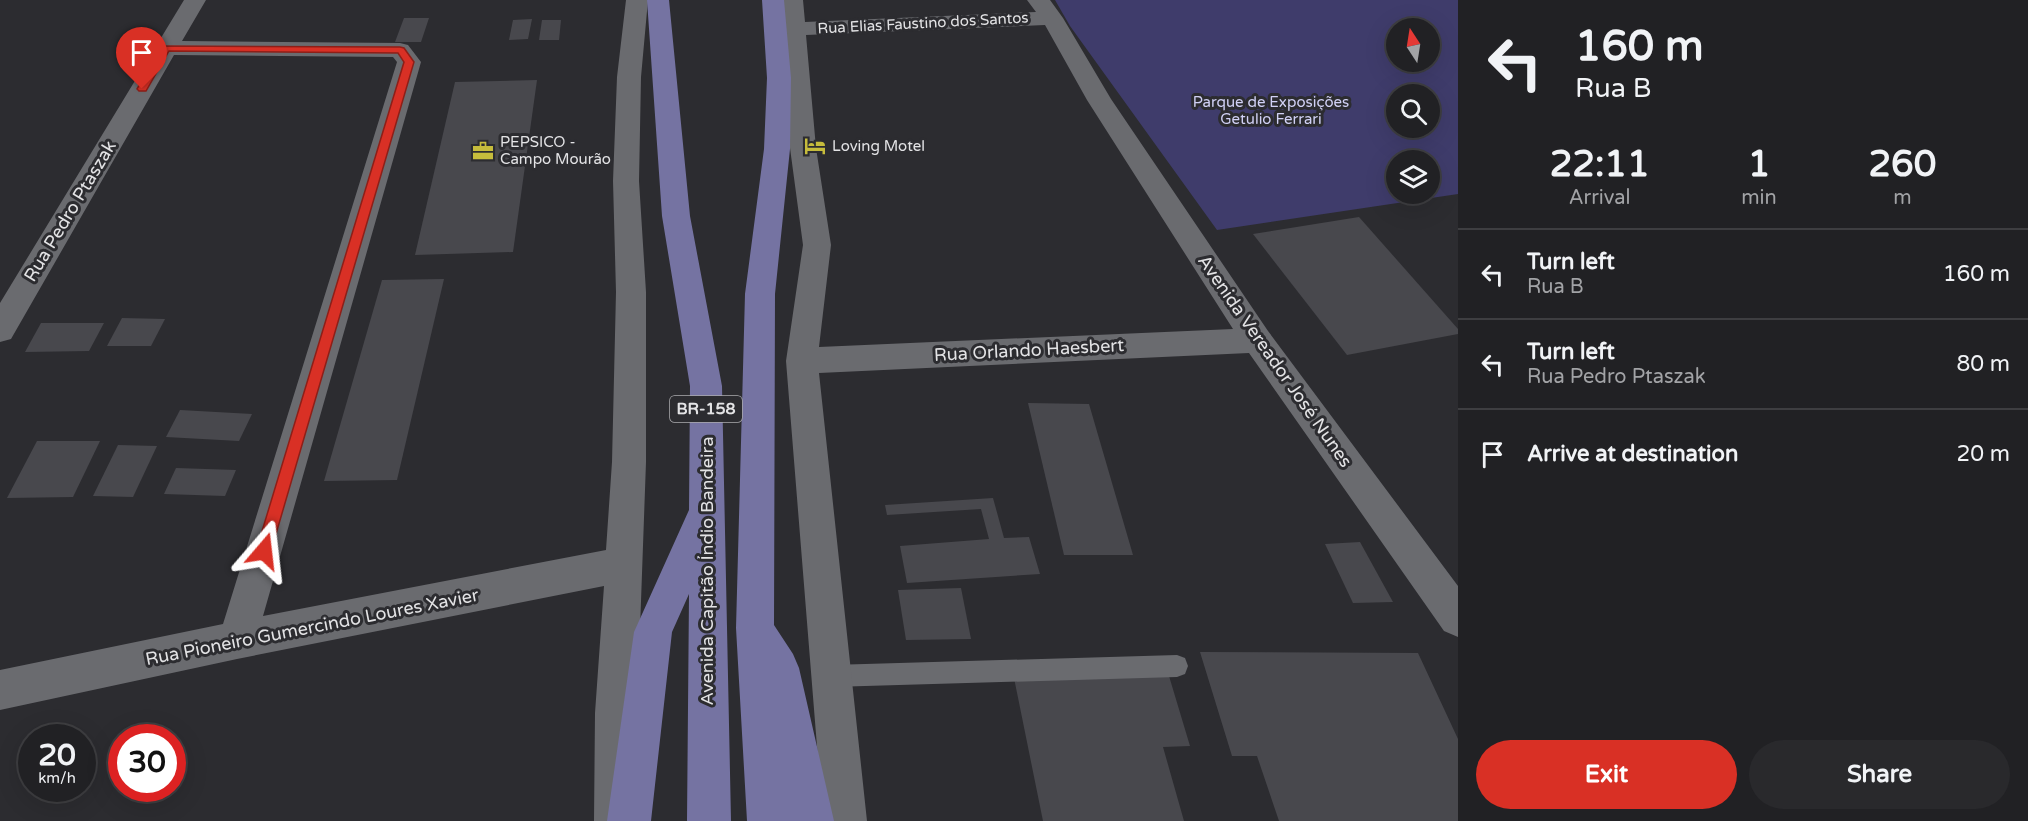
<!DOCTYPE html>
<meta charset="utf-8">
<style>
:root{--surface:#212124;--page:#29292c;--text:#f1f3f6;--muted:#a2a3a6;--line:#3e3e41;--accent:#d93025}
body{margin:0;font-family:"Varela Round",sans-serif;background:var(--page);color:var(--text);height:100vh;display:flex;flex-direction:column;font-size:22px;white-space:nowrap}
*{box-sizing:border-box;margin:0}
p{font-size:20px;color:var(--muted)}
.icon{flex:none;width:33px;height:33px;fill:none;stroke:currentColor;stroke-width:2;stroke-linecap:round;stroke-linejoin:round}
.map{position:relative;flex:1;overflow:hidden}
.panel{display:flex;flex-direction:column;background:var(--surface);width:570px}
.panel>*{flex:none}
.guide{background:#212124;color:var(--text);overflow:hidden}
.needle{width:39px;rotate:348deg}
.controls{position:absolute;left:1386px;top:18px;display:grid;gap:12px}
.controls a{display:grid;place-items:center;width:54px;height:54px;border-radius:50%;background:var(--surface);box-shadow:0 6px 24px #0002,0 0 0 2px var(--line);font-size:30px}
.speed{position:absolute;left:18px;top:724px;display:flex;gap:12px;font-size:30px;font-weight:700;text-align:center}
.speed>*{display:grid;place-content:center;width:78px;height:78px;border-radius:50%;background:var(--surface);box-shadow:0 6px 24px #0002,0 0 0 2px var(--line);line-height:1}
.speed small{font-size:15px;font-weight:400}
.speed .limit{border:9px solid #d22;background:#fff;color:#111}
.pin{position:absolute;display:grid;place-items:center;width:51px;height:51px;color:#fff;margin:-62px -26px;border-radius:50% 50% 50% 0;rotate:-45deg;box-shadow:0 0 6px #0007}
.pin .icon{rotate:45deg}
.me{position:absolute;width:66px;margin:-33px;rotate:17deg;stroke-linejoin:round;filter:drop-shadow(0 0 4px #0008)}
.turn{display:flex;align-items:center;gap:21px;height:126px;padding:0 18px;font-size:27px}
.turn .icon{width:78px;height:78px;stroke-width:2.5}
.turn b{display:block;font-size:42px;line-height:51px}
.eta{display:flex;justify-content:space-evenly;align-items:center;height:102px;text-align:center}
.eta b{font-size:36px;font-weight:700;line-height:42px}
.primary-button{display:flex;gap:12px;margin-top:auto;padding:12px 18px}
.primary-button a{flex:1;height:69px;border-radius:36px;background:var(--accent);color:#fff;font-size:24px;font-weight:700;line-height:69px;text-align:center}
.primary-button a+a{background:var(--page);color:var(--text)}
ul{padding:0;list-style:none}
li{display:flex;align-items:center;gap:18px;height:90px;padding:0 18px;border-top:2px solid var(--line)}
li div{flex:1}
li b{display:block;font-size:22px}
li em{font-style:normal}
main{display:flex;flex:1;min-height:0}
.map>svg:first-child{display:block}
.green{fill:#3f3c6b;fill-rule:evenodd}
.building{fill:#48484d}
.lines{fill:none;stroke-linecap:round;stroke-linejoin:round}
.service{fill:#6a6b6f;fill-rule:evenodd}
.minor{fill:#6a6b6f;fill-rule:evenodd}
.primary{fill:#7573a2;fill-rule:evenodd}
.route{fill:#d93025;stroke:#8d1f18;stroke-width:1.5}
.labels{text-anchor:middle;dominant-baseline:central;stroke-width:6;stroke-linejoin:round;paint-order:stroke}
.far-street-label{font-size:15px;fill:#e3e3e5;stroke:#2c2c30}
.far-park-label{font-size:15px;fill:#d1d1f5;stroke:#2c2c30}
.far-poi-label{font-size:15px;fill:#e3e3e5;stroke:#2c2c30;text-anchor:start}
.shield{fill:#2c2c30;stroke:#acacaf;stroke-width:1.5}
.shield-label{font-size:16px;font-weight:bold;fill:#e3e3e5}
.street-label{font-size:18px;fill:#e3e3e5;stroke:#2c2c30}
</style>
<main>
<div class="map">
<svg width="1458" height="821" viewBox="0 0 1458 821">
<rect width="100%" height="100%" fill="#2c2c30"/>
<path class="green" d="M 1055,0 L 1458,0 L 1458,194 L 1217,230 L 1070,26 ZM 1396,28 L 1430,28 L 1430,62 L 1396,62 ZM 1396,94 L 1430,94 L 1430,128 L 1396,128 ZM 1396,160 L 1430,160 L 1430,194 L 1396,194 Z"/>
<g class="building">
<polygon points="404,18 429,18 421,42 395,42"/>
<polygon points="532,19 528,39 509,40 513,20"/>
<polygon points="542,20 561,20 559,40 539,40"/>
<polygon points="537,80 513,252 415,255 455,82"/>
<polygon points="1359,217 1458,329 1458,334 1347,355 1253,234"/>
<polygon points="444,279 397,480 324,481 382,280"/>
<polygon points="122,318 165,319 151,346 107,346"/>
<polygon points="41,323 104,323 89,351 25,352"/>
<polygon points="1028,403 1089,404 1133,555 1064,555"/>
<polygon points="180,410 252,414 239,441 166,437"/>
<polygon points="37,441 100,441 73,497 7,498"/>
<polygon points="118,445 157,446 133,497 93,496"/>
<polygon points="176,468 236,470 225,496 164,494"/>
<polygon points="993,498 1004,538 1029,537 1040,574 907,583 900,546 989,539 981,509 887,515 885,505"/>
<polygon points="1360,542 1393,602 1353,603 1325,544"/>
<polygon points="961,588 971,639 906,640 898,590"/>
<polygon points="1200,652 1418,653 1458,739 1458,821 1279,821 1257,756 1232,756"/>
<polygon points="1169,676 1190,746 1163,747 1184,821 1043,821 1014,678"/>
</g>
<g class="lines">
<polygon class="service" points="1177,655 1185,658 1188,666 1185,674 1177,677 831,687 823,684 820,676 823,668 831,665"/>
<g class="minor">
<polygon points="184,0 206,0 182,41 400,43 408,45 421,62 263,616 606,550 612,462 616,292 613,181 617,77 626,0 648,0 641,77 639,181 646,292 646,462 637,713 638,821 594,821 595,713 604,586 237,659 0,710 0,670 223,624 397,62 393,57 174,55 11,339 0,342 0,303"/>
<path d="M 781,0 L 803,0 L 805,22 L 1036,12 L 1027,0 L 1050,0 L 1063,18 L 1111,99 L 1268,331 L 1458,586 L 1458,637 L 1444,631 L 1249,353 L 819,373 L 867,821 L 823,821 L 786,361 L 803,245 L 790,148 ZM 1045,25 L 1087,100 L 1233,329 L 819,347 L 831,245 L 816,148 L 806,35 Z"/>
</g>
<g class="primary">
<polygon points="647,0 669,0 690,216 722,386 731,821 687,821 689,594 672,632 651,821 607,821 634,632 689,510 690,386 662,216"/>
<polygon points="762,0 784,0 791,78 790,149 775,294 774,625 793,654 799,668 834,821 747,821 736,628 745,294 764,149 767,78"/>
</g>
</g>
<polygon class="route" points="162,46 400,47 404,48 414,62 271,551 269,556 264,558 258,556 256,551 404,62 398,53 169,51 146,91 139,91 137,89"/>
<defs>
<symbol id="hotel-bare" viewBox="-9 -9 18 18"><path d="M-6-4.5h1.5V1H6V5H4.5V3h-9V5H-6ZM-4 0a1.8 1.8 0 1 1 3.6 0ZM.5 0V-2.5h3Q6-2.5 6 0Z" fill="#c6bc3c" stroke="#2c2c30" stroke-width="2.5" paint-order="stroke"/></symbol>
<symbol id="office-bare" viewBox="-9 -9 18 18"><path d="M-6-3h4V-5.5h4V-3h4V5H-6ZM-1-4.5V-3h2v-1.5ZM-6 0V1H6V0Z" fill="#c6bc3c" stroke="#2c2c30" stroke-width="2.5" paint-order="stroke"/></symbol>
</defs>
<g fill-rule="evenodd">
<use href="#hotel-bare" x="800" y="131" width="30" height="30"/>
<use href="#office-bare" x="468" y="136" width="30" height="30"/>
</g>
<g class="labels">
<g class="far-street-label">
<text transform="translate(923 23) rotate(-3)">Rua Elias Faustino dos Santos</text>
</g>
<g class="far-park-label">
<text x="1271" y="102">Parque de Exposições<tspan x="1271" dy="17">Getulio Ferrari</tspan></text>
</g>
<g class="far-poi-label">
<text x="500" y="142">PEPSICO -<tspan x="500" dy="17">Campo Mourão</tspan></text>
<text x="832" y="146">Loving Motel</text>
</g>
<rect class="shield" x="670" y="396" width="72" height="26" rx="4.5"/>
<g class="shield-label">
<text x="706" y="409">BR-158</text>
</g>
<g class="street-label">
<text transform="translate(70 211) rotate(-59)">Rua Pedro Ptaszak</text>
<text transform="translate(1029 350) rotate(-3)">Rua Orlando Haesbert</text>
<text transform="translate(1275 361) rotate(55)">Avenida Vereador José Nunes</text>
<text transform="translate(707 571) rotate(-90)">Avenida Capitão Índio Bandeira</text>
<text transform="translate(312 627) rotate(-11)">Rua Pioneiro Gumercindo Loures Xavier</text>
</g>
</g>
</svg>
<div class="controls">
<a><svg class="needle" viewBox="-14 -14 28 28"><path d="M0-13l5 13h-10z" fill="#e53935"/><path d="M0 13l5-13h-10z" fill="#a2a3a6"/></svg></a>
<a><svg class="icon" aria-label="search" viewBox="0 0 24 24"><circle cx="10" cy="10" r="6"/><path d="M15 15l6 6"/></svg></a>
<a><svg class="icon" aria-label="layers" viewBox="0 0 24 24"><path d="M12 4l9 5-9 5-9-5zM3 14l9 5 9-5"/></svg></a>
</div>
<div class="speed"><div>20<small>km/h</small></div><div class="limit">30</div></div>
<div class="pin" style="left:142px;top:89px;background:#d93025"><svg class="icon" aria-label="arrive" viewBox="0 0 24 24"><path d="M6 21V4h12l-3 4 3 4H6"/></svg></div>
<svg class="me" style="left:264px;top:551px" viewBox="-20 -20 40 40"><path d="M0-17L14 15 0 8-14 15z" fill="#d93025" stroke="#fff" stroke-width="4"/></svg>
</div>
<section class="panel">
<div class="guide">
<div class="turn"><svg class="icon" aria-label="left" viewBox="0 0 24 24"><path d="M17 20v-9H6M10 6l-5 5 5 5"/></svg><div><b>160 m</b>Rua B</div></div>
</div>
<div class="eta">
<div><b>22:11</b><p>Arrival</p></div>
<div><b>1</b><p>min</p></div>
<div><b>260</b><p>m</p></div>
</div>
<ul>
<li><svg class="icon" aria-label="left" viewBox="0 0 24 24"><path d="M17 20v-9H6M10 6l-5 5 5 5"/></svg><div><b>Turn left</b><p>Rua B</p></div><em>160 m</em></li>
<li><svg class="icon" aria-label="left" viewBox="0 0 24 24"><path d="M17 20v-9H6M10 6l-5 5 5 5"/></svg><div><b>Turn left</b><p>Rua Pedro Ptaszak</p></div><em>80 m</em></li>
<li><svg class="icon" aria-label="arrive" viewBox="0 0 24 24"><path d="M6 21V4h12l-3 4 3 4H6"/></svg><div><b>Arrive at destination</b></div><em>20 m</em></li>
</ul>
<div class="primary-button"><a>Exit</a><a>Share</a></div>
</section>
</main>
